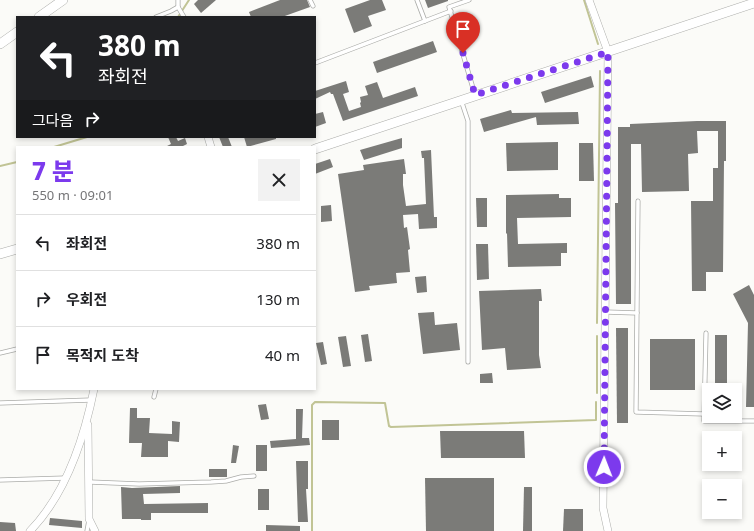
<!DOCTYPE html>
<html lang="ko">
<meta charset="utf-8">
<style>
:root{--surface:#fff;--page:#f2f2f2;--text:#202124;--muted:#757577;--line:#e0e0e0;--accent:#7c3aed}
body{margin:0;font-family:"Noto Sans","Noto Sans KR",sans-serif;background:var(--page);color:var(--text);height:100vh;display:flex;flex-direction:column;font-size:15px;white-space:nowrap}
*{box-sizing:border-box;margin:0}
p{font-size:13px;color:var(--muted)}
.icon{flex:none;width:22px;height:22px;fill:none;stroke:currentColor;stroke-width:2;stroke-linecap:round;stroke-linejoin:round}
.map{position:relative;flex:1;overflow:hidden}
.details{position:absolute;left:16px;top:146px;width:300px;height:244px;display:flex;flex-direction:column;background:var(--surface);border-radius:0px;box-shadow:0 2px 6px #0003}
.details>*{flex:none}
.hud{position:absolute;left:16px;top:16px;width:300px;height:122px;border-radius:0px;box-shadow:0 2px 6px #0003;background:#202124;color:#fff;overflow:hidden}
.fabs{position:absolute;left:702px;top:383px;display:grid;gap:8px}
.fabs a{display:grid;place-items:center;width:40px;height:40px;border-radius:0px;background:var(--surface);box-shadow:0 2px 6px #0003;font-size:20px}
.pin{position:absolute;display:grid;place-items:center;width:34px;height:34px;color:#fff;margin:-41px -17px;border-radius:50% 50% 50% 0;rotate:-45deg;box-shadow:0 0 4px #0007}
.pin .icon{rotate:45deg}
.me{position:absolute;width:44px;margin:-22px;rotate:1deg;stroke-linejoin:round;filter:drop-shadow(0 0 3px #0008)}
.turn{display:flex;align-items:center;gap:14px;height:84px;padding:0 16px;font-size:18px}
.turn .icon{width:52px;height:52px;stroke-width:2.5}
.turn b{display:block;font-size:28px;line-height:34px}
.then{display:flex;align-items:center;height:38px;padding:0 16px;background:#0003;gap:8px;font-size:15px}
.round{display:grid;place-items:center;flex:none;width:42px;height:42px;border-radius:0px;background:var(--page)}
.head{display:flex;align-items:center;justify-content:space-between;height:68px;padding:0 16px}
h1{font-size:24px;font-weight:800;line-height:30px;color:var(--accent)}
ul{padding:0;list-style:none}
li{display:flex;align-items:center;gap:12px;height:56px;padding:0 16px;border-top:1px solid var(--line)}
li div{flex:1}
li b{display:block;font-size:15px}
li em{font-style:normal}
.map>svg:first-child{display:block}
.lines{fill:none;stroke-linecap:round;stroke-linejoin:round}
.stream{stroke:#c1c495;stroke-width:2}
.building{fill:#7b7b78}
.service-casing{stroke:#abaca9;stroke-width:5}
.minor-casing{stroke:#abaca9;stroke-width:8}
.tertiary-casing{stroke:#abaca9;stroke-width:10}
.service{stroke:#fff;stroke-width:3.5}
.minor{stroke:#fff;stroke-width:7}
.tertiary{stroke:#fff;stroke-width:9}
.route{stroke:#7c3aed;stroke-width:7;stroke-dasharray:0 12.6}
</style>
<div class="map">
<svg width="754" height="531" viewBox="0 0 754 531">
<rect width="100%" height="100%" fill="#fbfbf8"/>
<g class="lines">
<g class="stream">
<polyline points="584,0 598,44"/>
<polyline points="178,17 189,0"/>
<polyline points="54,147 87,137"/>
<polyline points="0,166 17,162"/>
<polyline points="597,323 600,71"/>
<polyline points="597,393 597,336"/>
<polyline points="312,531 312,405 315,402 385,403 389,426 391,427 596,420 596,402"/>
</g>
</g>
<g class="building">
<polygon points="198,0 216,0 201,13 194,4"/>
<polygon points="280,0 307,0 310,7 282,17 251,17 249,12"/>
<polygon points="370,0 382,0 386,10 368,16 372,26 354,33 345,9"/>
<polygon points="425,0 448,0 448,1 428,8"/>
<polygon points="433,41 437,52 377,73 373,62"/>
<polygon points="591,76 594,87 545,103 541,92"/>
<polygon points="346,81 349,92 343,94 349,111 361,107 360,103 361,102 360,97 368,95 365,86 377,82 383,98 415,87 418,96 343,121 333,94 331,94 330,92 315,99 315,91"/>
<polygon points="511,110 512,113 578,112 579,124 537,125 536,117 484,132 480,119"/>
<polygon points="323,112 326,123 315,127 315,114"/>
<polygon points="697,121 726,121 726,161 724,161 723,272 706,272 706,291 692,291 691,201 713,201 713,168 718,168 718,131 697,131 698,153 688,154 689,191 642,192 641,144 631,144 631,304 616,304 615,203 618,203 618,127 630,127 630,124"/>
<polygon points="168,137 176,137 178,141 185,138 187,144 181,147 165,147 171,144"/>
<polygon points="219,137 228,137 232,147 223,147"/>
<polygon points="244,137 276,137 276,139 247,147"/>
<polygon points="402,138 402,148 364,160 360,150"/>
<polygon points="558,142 558,170 507,171 506,143"/>
<polygon points="579,143 593,143 594,181 579,181"/>
<polygon points="431,150 434,217 437,217 437,228 419,229 418,214 403,215 404,228 407,227 410,249 408,250 410,272 396,273 397,283 369,286 370,290 355,292 338,174 364,170 363,165 404,159 406,174 403,174 403,185 406,206 426,204 424,158 422,158 421,151"/>
<polygon points="330,159 333,167 315,174 315,164"/>
<polygon points="559,194 559,198 571,198 571,217 517,218 518,244 567,243 567,253 561,253 561,266 508,267 507,233 506,234 506,195"/>
<polygon points="476,198 487,198 487,227 477,227"/>
<polygon points="331,205 332,221 321,222 321,206"/>
<polygon points="476,244 488,244 489,279 477,280"/>
<polygon points="426,276 427,292 417,293 415,277"/>
<polygon points="749,285 754,295 754,407 746,407 748,323 733,294"/>
<polygon points="541,289 542,301 539,301 539,355 541,368 507,370 505,348 482,350 479,291"/>
<polygon points="434,312 435,325 457,323 460,350 423,354 418,313"/>
<polygon points="616,328 628,328 628,423 617,423"/>
<polygon points="368,334 372,361 365,362 361,335"/>
<rect x="715" y="335" width="12" height="55"/>
<polygon points="346,336 351,366 343,367 338,337"/>
<rect x="650" y="339" width="45" height="51"/>
<polygon points="323,342 327,364 321,365 316,343"/>
<polygon points="492,373 493,383 480,383 480,374"/>
<polygon points="266,404 269,419 261,420 258,405"/>
<polygon points="130,408 137,408 137,418 150,418 149,433 172,434 172,421 180,422 179,442 168,441 168,457 141,457 142,443 129,443"/>
<polygon points="296,409 303,409 302,438 309,438 310,445 271,448 270,441 296,439"/>
<rect x="322" y="420" width="17" height="20"/>
<polygon points="440,431 524,431 525,458 441,458"/>
<polygon points="233,445 239,446 236,463 231,463"/>
<rect x="256" y="445" width="11" height="26"/>
<polygon points="296,461 308,461 308,489 306,489 308,522 298,522"/>
<rect x="209" y="469" width="18" height="8"/>
<polygon points="425,478 494,478 494,531 426,531"/>
<polygon points="180,486 180,493 143,494 144,504 208,503 208,513 151,513 151,520 141,520 141,519 122,519 121,487 132,488"/>
<polygon points="524,487 532,487 532,531 523,531"/>
<rect x="258" y="489" width="11" height="21"/>
<polygon points="564,509 583,509 583,531 563,531"/>
<polygon points="50,518 82,521 82,528 49,525"/>
<polygon points="0,522 15,523 16,531 0,531"/>
<polygon points="266,525 300,526 300,531 266,531"/>
</g>
<g class="lines">
<defs>
<g id="service">
<polyline points="178,0 178,7 184,17"/>
<polyline points="310,0 313,6"/>
<polyline points="417,0 425,21"/>
<polyline points="469,0 449,7 475,95"/>
<polyline points="156,17 171,11 178,7"/>
<polyline points="315,63 451,11"/>
<polyline points="461,100 468,121 468,362"/>
<polyline points="638,201 636,412 704,414"/>
<polyline points="606,312 637,313"/>
<polyline points="706,333 704,421 754,421"/>
<polyline points="0,353 17,349"/>
<polyline points="154,397 156,389"/>
<polyline points="0,403 91,400"/>
<polyline points="0,480 66,478"/>
<polyline points="90,482 139,484 211,482 226,481 241,477 254,476"/>
<polyline points="87,531 89,520"/>
</g>
<g id="minor">
<polyline points="589,0 608,52 603,508 608,531"/>
<polyline points="208,137 211,147"/>
<polyline points="88,425 89,519 95,531"/>
<path d="M 30,531 C 66,494 84,439 94,389"/>
</g>
<g id="tertiary">
<polyline points="39,17 63,0"/>
<polyline points="0,44 17,32"/>
<polyline points="315,149 754,3"/>
<polyline points="0,254 17,249"/>
</g>
</defs>
<use href="#service" class="service-casing"/>
<use href="#minor" class="minor-casing"/>
<use href="#tertiary" class="tertiary-casing"/>
<use href="#service" class="service"/>
<use href="#minor" class="minor"/>
<use href="#tertiary" class="tertiary"/>
</g>
<g class="lines">
<polyline class="route" points="463,53 475,95 608,52 604,467"/>
</g>
</svg>
<div class="fabs">
<a><svg class="icon" aria-label="layers" viewBox="0 0 24 24"><path d="M12 4l9 5-9 5-9-5zM3 14l9 5 9-5"/></svg></a>
<a>+</a>
<a>−</a>
</div>
<div class="pin" style="left:463px;top:53px;background:#d93025"><svg class="icon" aria-label="arrive" viewBox="0 0 24 24"><path d="M6 21V4h12l-3 4 3 4H6"/></svg></div>
<svg class="me" style="left:604px;top:467px" viewBox="-20 -20 40 40"><circle r="17" fill="#7c3aed" stroke="#fff" stroke-width="3"/><path d="M0-11L8 9 0 5-8 9z" fill="#fff"/></svg>
<div class="hud">
<div class="turn"><svg class="icon" aria-label="left" viewBox="0 0 24 24"><path d="M17 20v-9H6M10 6l-5 5 5 5"/></svg><div><b>380 m</b>좌회전</div></div>
<div class="then">그다음<svg class="icon" aria-label="right" viewBox="0 0 24 24"><path d="M7 20v-9h11M14 6l5 5-5 5"/></svg></div>
</div>
<section class="details">
<div class="head"><div><h1>7 분</h1><p>550 m · 09:01</p></div><a class="round"><svg class="icon" aria-label="close" viewBox="0 0 24 24"><path d="M6 6l12 12M18 6L6 18"/></svg></a></div>
<ul>
<li><svg class="icon" aria-label="left" viewBox="0 0 24 24"><path d="M17 20v-9H6M10 6l-5 5 5 5"/></svg><div><b>좌회전</b></div><em>380 m</em></li>
<li><svg class="icon" aria-label="right" viewBox="0 0 24 24"><path d="M7 20v-9h11M14 6l5 5-5 5"/></svg><div><b>우회전</b></div><em>130 m</em></li>
<li><svg class="icon" aria-label="arrive" viewBox="0 0 24 24"><path d="M6 21V4h12l-3 4 3 4H6"/></svg><div><b>목적지 도착</b></div><em>40 m</em></li>
</ul>
</section>
</div>
